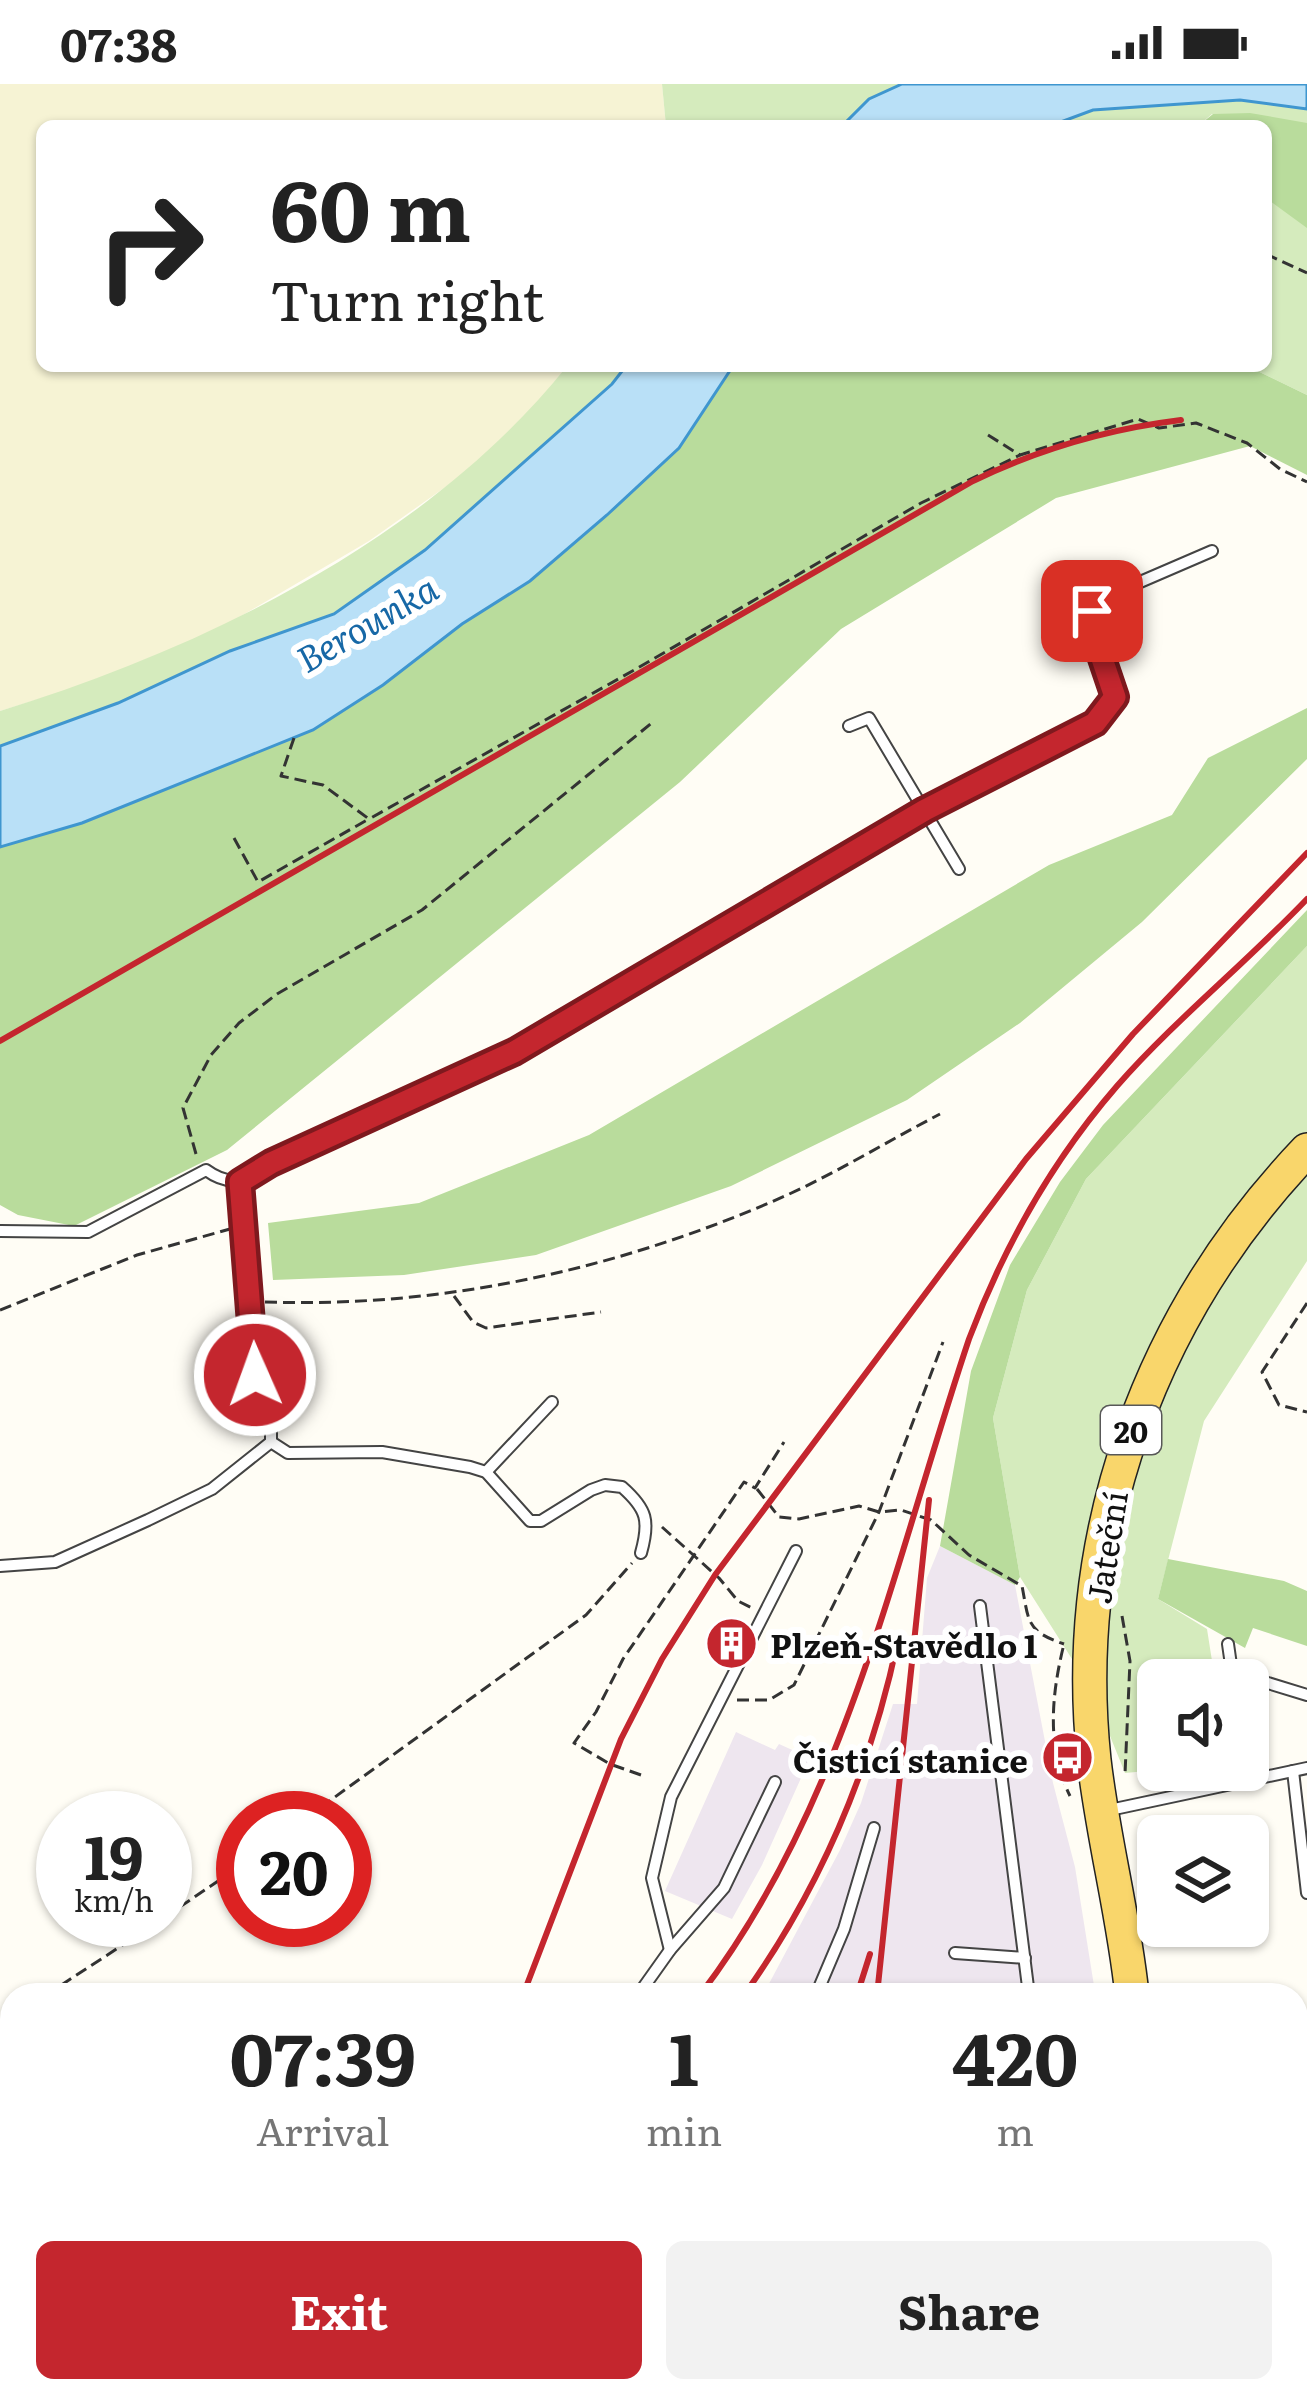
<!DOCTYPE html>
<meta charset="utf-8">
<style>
:root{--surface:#fff;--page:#f2f2f2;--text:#222;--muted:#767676;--accent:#c4262e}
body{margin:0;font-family:Literata,serif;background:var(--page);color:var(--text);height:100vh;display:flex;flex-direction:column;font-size:45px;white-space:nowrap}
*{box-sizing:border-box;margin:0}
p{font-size:39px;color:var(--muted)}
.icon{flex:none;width:66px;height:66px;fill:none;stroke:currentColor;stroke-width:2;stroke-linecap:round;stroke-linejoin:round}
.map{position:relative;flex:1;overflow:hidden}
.drawer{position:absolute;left:0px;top:1899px;width:1308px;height:420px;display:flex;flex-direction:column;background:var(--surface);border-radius:36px 36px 0 0;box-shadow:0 3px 9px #0004}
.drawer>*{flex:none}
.banner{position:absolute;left:36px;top:36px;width:1236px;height:252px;border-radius:18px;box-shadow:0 3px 9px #0004;background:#fff;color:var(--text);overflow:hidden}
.tools{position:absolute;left:1137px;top:1575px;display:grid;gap:24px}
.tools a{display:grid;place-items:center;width:132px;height:132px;border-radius:18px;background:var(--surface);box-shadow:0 3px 9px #0004;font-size:60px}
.speed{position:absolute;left:36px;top:1707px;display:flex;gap:24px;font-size:60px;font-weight:700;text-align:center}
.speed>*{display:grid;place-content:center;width:156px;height:156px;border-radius:50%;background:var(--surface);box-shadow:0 3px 9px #0004;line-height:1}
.speed small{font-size:30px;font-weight:400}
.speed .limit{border:18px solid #d22;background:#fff;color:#111}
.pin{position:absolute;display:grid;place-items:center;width:102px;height:102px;color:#fff;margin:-51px;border-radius:24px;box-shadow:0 6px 18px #0006}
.me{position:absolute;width:132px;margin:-66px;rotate:358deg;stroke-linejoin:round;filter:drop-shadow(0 0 9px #0008)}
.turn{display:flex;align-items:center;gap:42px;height:252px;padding:0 36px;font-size:54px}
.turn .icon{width:156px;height:156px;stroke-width:2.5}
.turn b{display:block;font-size:84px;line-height:102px}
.eta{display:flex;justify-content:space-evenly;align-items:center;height:204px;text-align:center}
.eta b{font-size:72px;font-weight:700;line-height:84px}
.primary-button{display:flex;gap:24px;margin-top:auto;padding:24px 36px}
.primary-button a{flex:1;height:138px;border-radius:18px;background:var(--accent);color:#fff;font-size:48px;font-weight:700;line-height:138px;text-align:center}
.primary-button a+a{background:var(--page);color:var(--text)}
.status{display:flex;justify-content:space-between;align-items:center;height:84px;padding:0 60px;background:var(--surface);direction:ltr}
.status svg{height:33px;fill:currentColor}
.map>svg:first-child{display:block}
.industrial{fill:#eee6ef}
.farmland{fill:#f6f3d4}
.green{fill:#d5ebbd}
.forest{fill:#b9dc9c}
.water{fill:#b9e0f7;stroke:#3f96cf;stroke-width:3}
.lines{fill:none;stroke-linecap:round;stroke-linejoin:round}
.lane-casing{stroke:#444;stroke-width:14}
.primary-casing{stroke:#222;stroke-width:36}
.path{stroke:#333;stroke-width:3;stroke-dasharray:12 6;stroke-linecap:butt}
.lane{stroke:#fff;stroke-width:10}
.primary{stroke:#f9d66b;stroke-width:33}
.rail{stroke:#c4262e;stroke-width:6}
.route-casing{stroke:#7f191e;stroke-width:30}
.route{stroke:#c4262e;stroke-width:21}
.labels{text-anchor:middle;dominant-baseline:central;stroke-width:12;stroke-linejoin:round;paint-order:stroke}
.shield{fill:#fff;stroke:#585858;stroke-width:3}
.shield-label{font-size:30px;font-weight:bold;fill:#111}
.street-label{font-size:33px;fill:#111;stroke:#fff}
.poi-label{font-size:33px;font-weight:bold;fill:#111;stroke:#fff;text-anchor:start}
.water-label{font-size:36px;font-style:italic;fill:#1768a6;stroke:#fff}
</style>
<div class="status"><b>07:38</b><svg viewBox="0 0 49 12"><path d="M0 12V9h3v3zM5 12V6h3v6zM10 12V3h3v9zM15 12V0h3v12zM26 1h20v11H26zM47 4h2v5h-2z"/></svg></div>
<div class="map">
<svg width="1307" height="2319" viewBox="0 0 1307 2319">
<rect width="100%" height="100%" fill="#fffdf5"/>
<g class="industrial">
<polygon points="940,1462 1015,1501 1053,1699 1075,1783 1095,1908 1101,1911 763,1911 840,1766 861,1719 893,1620 917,1620 927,1494"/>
<polygon points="736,1648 775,1666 779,1660 810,1674 762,1781 732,1835 665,1807"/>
<polygon points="1296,2105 1307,2127 1307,2319 359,2319 379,2307 1296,2307"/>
</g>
<polygon class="farmland" points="0,0 662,0 666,42 42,42 42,282 567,282 526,334 478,380 369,457 219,545 84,601 0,627"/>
<g class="green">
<polygon points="662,0 902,0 869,15 842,42 666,42"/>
<polygon points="1240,16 1307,25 1307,77 1266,42 1212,30 1198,42 1050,42 1093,26"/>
<polygon points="1266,104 1307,135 1307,311 1247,282 1266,282"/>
<path d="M 567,282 L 626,282 L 612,300 L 425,466 L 334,530 L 230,567 L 118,619 L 0,662 L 0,627 C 207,563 430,454 567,282 Z"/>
<polygon points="1307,862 1307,1177 1204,1337 1158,1515 1207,1545 1215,1596 1158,1596 1158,1686 1125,1689 1091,1605 1020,1493 993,1334 1027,1206 1086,1095"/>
</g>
<g class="forest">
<polygon points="1250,29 1307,39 1307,144 1266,114 1266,42 1198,42 1213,30"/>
<polygon points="740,282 1247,282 1307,311 1307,391 1250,362 1056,414 841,545 680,698 227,1066 74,1142 18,1131 0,1121 0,763 82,739 313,646 383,601 462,540 530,497 679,364 730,285"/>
<polygon points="1307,624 1307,675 1142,838 1020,939 907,1016 731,1102 536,1171 404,1191 273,1196 268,1139 419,1119 589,1051 1049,781 1172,731 1208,674"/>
<polygon points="1307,826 1307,862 1086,1095 1027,1206 993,1334 1020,1493 1015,1501 940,1462 971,1287 1010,1181 1060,1098 1103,1041"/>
<polygon points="1168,1475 1284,1497 1307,1507 1307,1562 1253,1544 1245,1564 1158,1515"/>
</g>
<g class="water">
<polygon points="902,0 1307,0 1307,25 1240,16 1093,26 1050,42 842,42 869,15"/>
<polygon points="626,282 733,282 679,364 607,431 530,497 462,540 383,601 313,646 82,739 0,763 0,662 118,619 230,567 334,530 425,466 612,300"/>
</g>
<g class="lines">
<defs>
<g id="lane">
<polyline points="849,642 869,634 959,785"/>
<path d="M 0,1147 L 88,1148 L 206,1086 C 232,1105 246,1095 271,1079 L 514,969 L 925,726 L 1095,639 L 1116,613 C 1105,581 1079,543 1103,514 L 1212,467"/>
<path d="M 271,1358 L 288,1369 L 382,1368 L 470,1383 L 486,1388 L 530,1437 L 541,1437 L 591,1406 L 605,1401 L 622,1403 C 647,1425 650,1437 641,1469"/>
<polyline points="486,1388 552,1318"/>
<polyline points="0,1482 55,1478 148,1436 212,1405 271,1358 271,1341 255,1291 240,1098"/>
<polyline points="980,1522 1029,1911"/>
<polyline points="1228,1560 1232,1588 1307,1611"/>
<polyline points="1293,1687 1307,1809"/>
<polyline points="1105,1727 1307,1684"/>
<polyline points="670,1866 652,1794 671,1713 796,1467"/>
<polyline points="955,1869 1025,1874"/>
<polyline points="638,1911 670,1866 724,1804 775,1698"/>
<polyline points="816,1911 844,1845 874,1744"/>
<polyline points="1296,2047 1307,2069"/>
<polyline points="1296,2270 1307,2282"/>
<polyline points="755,2307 766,2319"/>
<polyline points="176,2319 195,2307"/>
<polyline points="400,2319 415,2307"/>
<polyline points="876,2319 888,2307"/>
<polyline points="1209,2319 1218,2307"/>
</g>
<g id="primary">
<path d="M 1132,1911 C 1124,1832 1103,1755 1094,1676 C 1070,1449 1150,1230 1307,1066"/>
<polyline points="993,2319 1003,2307"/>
</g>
</defs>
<use href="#lane" class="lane-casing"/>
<use href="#primary" class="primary-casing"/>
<g class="path">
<polyline points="1266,170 1307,189"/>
<polyline points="988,351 1020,371 1138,335 1159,344 1196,339 1247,359 1280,385 1307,398"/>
<polyline points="294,654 281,692 323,701 369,735 636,585 921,419 1020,371"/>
<polyline points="234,754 258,798 367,736"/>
<polyline points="196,1070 183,1024 211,971 239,939 277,910 422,826 653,638"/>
<polyline points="454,1212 473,1238 486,1244 601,1228"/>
<path d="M 265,1218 C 445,1224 620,1185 785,1112 C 838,1088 888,1057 940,1030"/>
<polyline points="1307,1219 1262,1288 1279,1321 1307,1328"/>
<polyline points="0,1226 137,1171 230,1145"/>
<path d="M 757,1405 L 779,1433 L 799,1435 L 859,1422 L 879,1428 L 901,1426 L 931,1436 L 969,1471 L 1022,1502 C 1029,1538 1026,1547 1064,1560"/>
<polyline points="662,1443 719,1494 738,1517 752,1524"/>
<polyline points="1122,1532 1130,1577 1125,1690"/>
<path d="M 1063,1564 C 1051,1614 1047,1665 1070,1712"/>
<polyline points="737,1616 769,1616 794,1601 879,1428 943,1258"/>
<polyline points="641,1691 610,1680 574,1659 596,1628 623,1575 744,1398 755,1404 784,1358"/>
<polyline points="306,1734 586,1531 632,1479"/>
<polyline points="165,1833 243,1780"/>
<polyline points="46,1911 161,1836"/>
<polyline points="0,1941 12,1933"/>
</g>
<use href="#lane" class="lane"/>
<use href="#primary" class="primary"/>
<g class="rail">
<path d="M 0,957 L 973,397 C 1039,365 1108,345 1181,336"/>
<polyline points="523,1911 621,1655 662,1575 715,1491 1026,1075 1133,950 1307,769"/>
<path d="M 700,1911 C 846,1720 894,1478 969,1255 C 1004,1162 1052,1077 1117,1002 C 1175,936 1246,879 1307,815"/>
<path d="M 744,1911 C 820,1805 871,1684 898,1556"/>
<polyline points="857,1911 870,1870"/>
<polyline points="877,1911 929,1416"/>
<polyline points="118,2319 138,2307"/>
<polyline points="203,2319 223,2307"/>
<polyline points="235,2319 256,2307"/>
<polyline points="267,2319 291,2307"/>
<polyline points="314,2319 338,2307"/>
<polyline points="568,2319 583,2307"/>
<polyline points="629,2319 648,2307"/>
</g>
</g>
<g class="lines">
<defs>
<polyline id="route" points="255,1291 240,1098 271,1079 514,968 925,726 1095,639 1115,613 1093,548 1092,527"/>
</defs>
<use href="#route" class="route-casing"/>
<use href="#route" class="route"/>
</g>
<defs>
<symbol id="building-disc" viewBox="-11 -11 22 22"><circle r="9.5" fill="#c4262e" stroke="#fff"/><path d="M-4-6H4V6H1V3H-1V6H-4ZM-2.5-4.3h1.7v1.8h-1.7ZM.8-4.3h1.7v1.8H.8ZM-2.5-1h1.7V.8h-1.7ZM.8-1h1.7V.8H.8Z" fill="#fff"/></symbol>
<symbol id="bus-disc" viewBox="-11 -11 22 22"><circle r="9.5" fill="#c4262e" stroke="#fff"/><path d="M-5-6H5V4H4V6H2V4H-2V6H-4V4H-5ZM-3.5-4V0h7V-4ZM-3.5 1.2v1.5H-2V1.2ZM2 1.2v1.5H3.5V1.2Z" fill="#fff"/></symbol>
</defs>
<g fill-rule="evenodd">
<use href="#building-disc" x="702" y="1530" width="59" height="59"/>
<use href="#bus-disc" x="1038" y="1644" width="59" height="59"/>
</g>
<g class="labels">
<rect class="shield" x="1101" y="1322" width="60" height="48" rx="9"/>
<g class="shield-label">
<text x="1131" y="1346">20</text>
</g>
<g class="street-label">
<text transform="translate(1105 1463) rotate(-81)">Jateční</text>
</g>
<g class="poi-label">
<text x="770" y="1559">Plzeň-Stavědlo 1</text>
<text x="1028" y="1674" text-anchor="end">Čisticí stanice</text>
</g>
<g class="water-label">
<text transform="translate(366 538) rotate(-30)">Berounka</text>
</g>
</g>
</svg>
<div class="tools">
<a><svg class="icon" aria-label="sound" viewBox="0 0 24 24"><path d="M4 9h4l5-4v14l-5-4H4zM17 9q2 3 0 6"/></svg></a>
<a><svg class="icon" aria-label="layers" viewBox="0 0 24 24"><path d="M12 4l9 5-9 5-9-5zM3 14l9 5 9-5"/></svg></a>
</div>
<div class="speed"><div>19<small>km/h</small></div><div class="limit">20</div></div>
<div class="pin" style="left:1092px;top:527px;background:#d93025"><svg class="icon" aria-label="arrive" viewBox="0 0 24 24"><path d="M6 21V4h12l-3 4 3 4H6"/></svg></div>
<svg class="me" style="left:255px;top:1291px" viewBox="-20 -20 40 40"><circle r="17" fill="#c4262e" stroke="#fff" stroke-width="3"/><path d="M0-11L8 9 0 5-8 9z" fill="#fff"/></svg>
<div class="banner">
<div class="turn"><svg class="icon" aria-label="right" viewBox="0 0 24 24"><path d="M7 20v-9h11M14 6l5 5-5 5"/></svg><div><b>60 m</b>Turn right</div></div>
</div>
<section class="drawer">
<div class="eta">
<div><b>07:39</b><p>Arrival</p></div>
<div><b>1</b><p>min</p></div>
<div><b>420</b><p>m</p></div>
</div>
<div class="primary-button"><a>Exit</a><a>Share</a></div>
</section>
</div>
